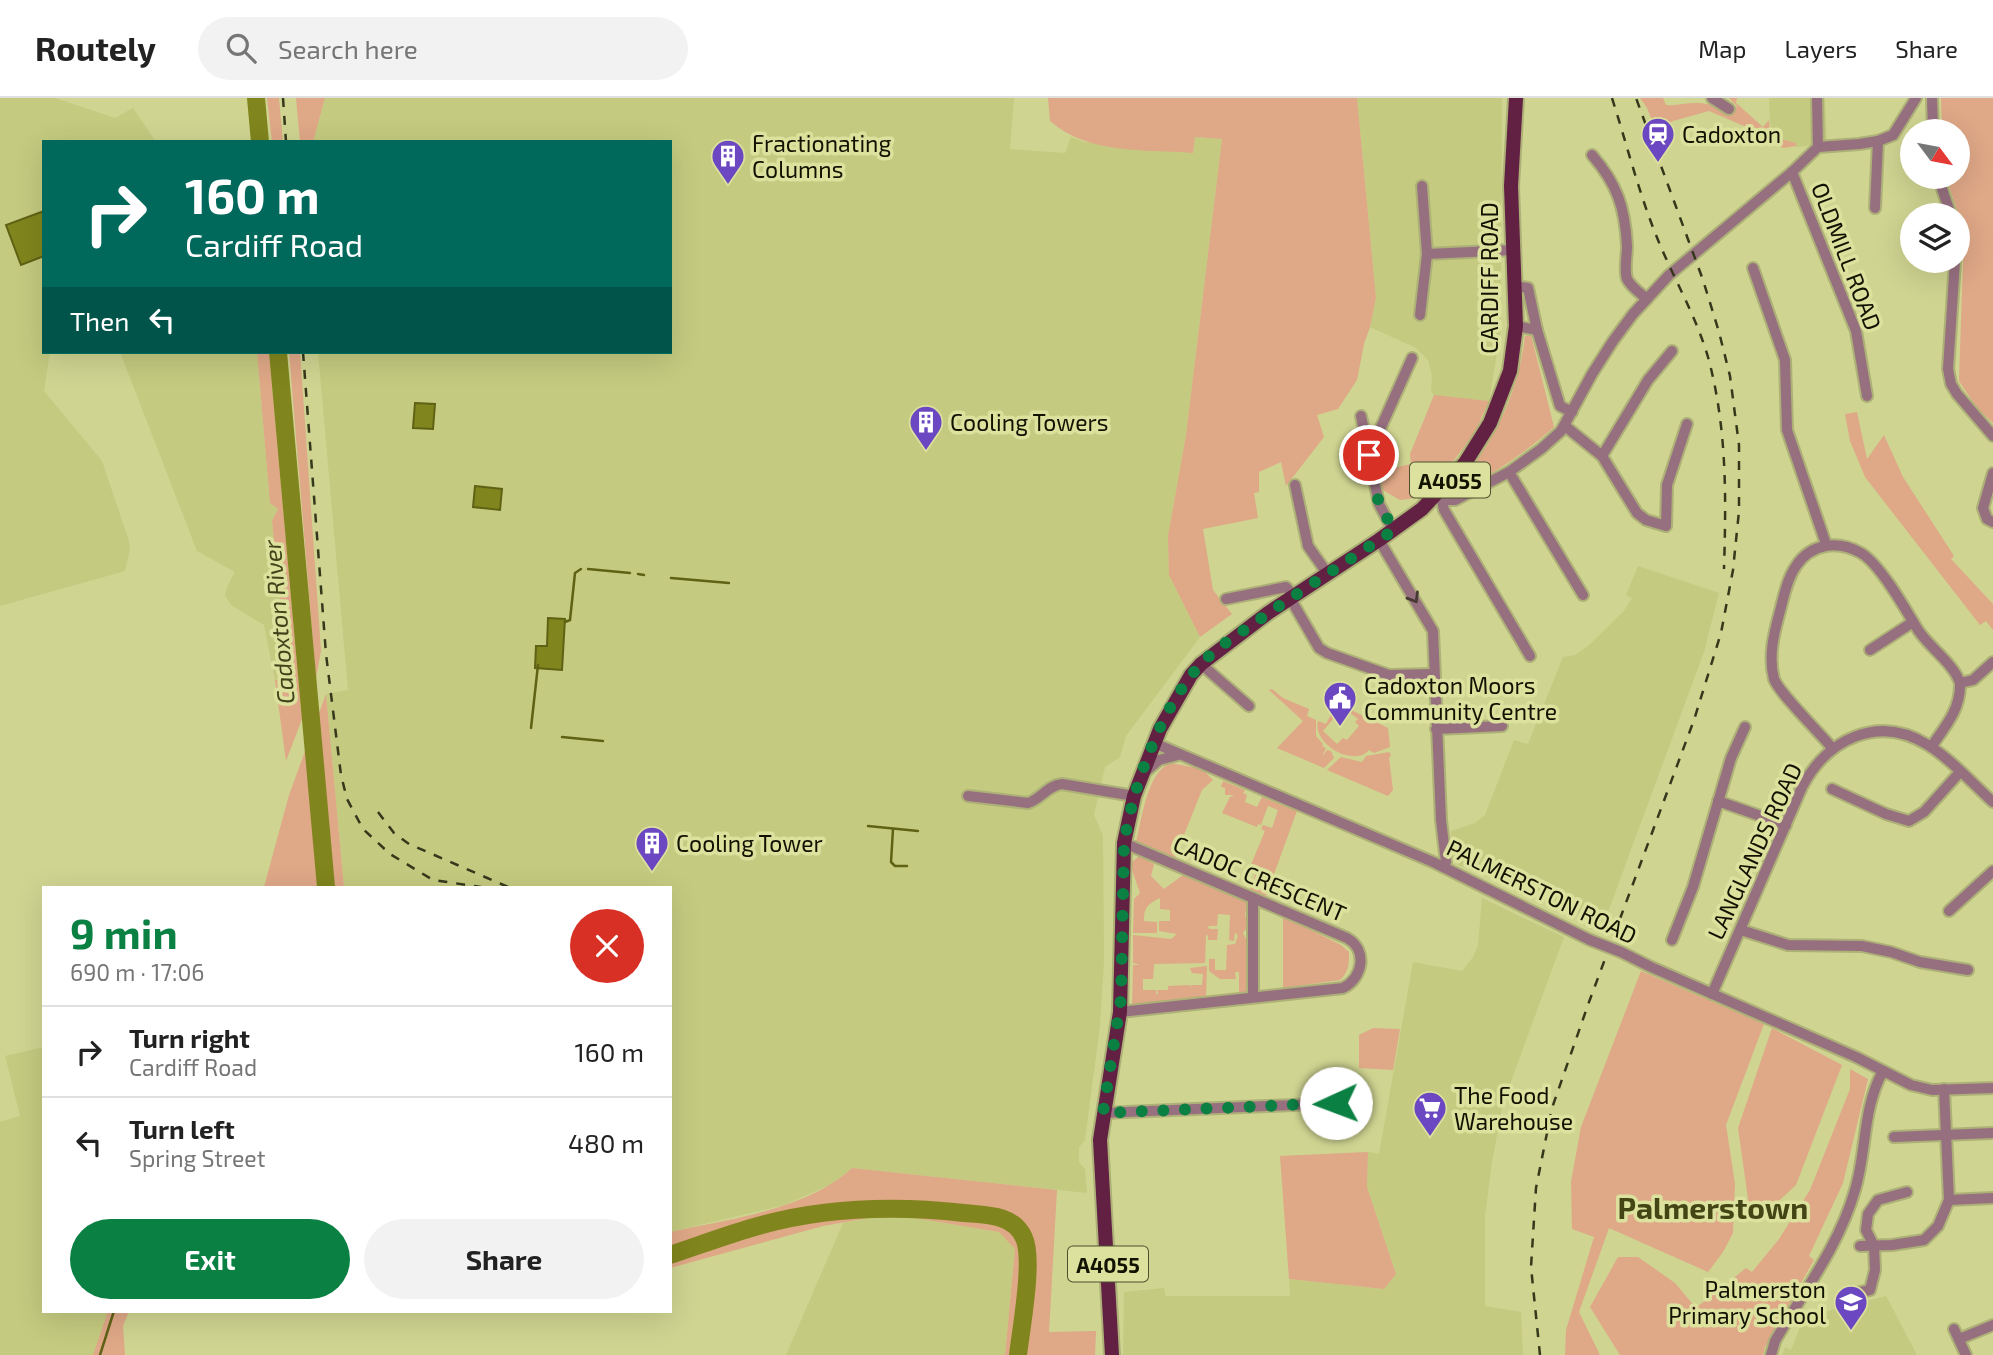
<!DOCTYPE html>
<meta charset="utf-8">
<style>
:root{--surface:#fff;--page:#f2f2f2;--text:#222;--muted:#767676;--line:#e0e0e0;--accent:#0b8043}
body{margin:0;font-family:"Exo 2",sans-serif;background:var(--page);color:var(--text);height:100vh;display:flex;flex-direction:column;font-size:26px;white-space:nowrap}
*{box-sizing:border-box;margin:0}
p{font-size:23px;color:var(--muted)}
.icon{flex:none;width:38px;height:38px;fill:none;stroke:currentColor;stroke-width:2;stroke-linecap:round;stroke-linejoin:round}
.map{position:relative;flex:1;overflow:hidden}
.panel{position:absolute;left:42px;top:788px;width:630px;height:427px;display:flex;flex-direction:column;background:var(--surface);border-radius:0px;box-shadow:0 7px 28px #0002}
.panel>*{flex:none}
.top-card{position:absolute;left:42px;top:42px;width:630px;height:214px;border-radius:0px;box-shadow:0 7px 28px #0002;background:#00695c;color:#fff;overflow:hidden}
.needle{width:46px;rotate:122deg}
.fabs{position:absolute;left:1900px;top:21px;display:grid;gap:14px}
.fabs a{display:grid;place-items:center;width:70px;height:70px;border-radius:50%;background:var(--surface);box-shadow:0 7px 28px #0002;font-size:35px}
.pin{position:absolute;display:grid;place-items:center;width:60px;height:60px;color:#fff;margin:-30px;border:4px solid #fff;border-radius:50%;box-shadow:0 2px 7px #0007}
.me{position:absolute;width:77px;margin:-38px;rotate:268deg;stroke-linejoin:round;filter:drop-shadow(0 0 5px #0008)}
.turn{display:flex;align-items:center;gap:24px;height:147px;padding:0 28px;font-size:32px}
.turn .icon{width:91px;height:91px;stroke-width:2.5}
.turn b{display:block;font-size:49px;line-height:60px}
.then{display:flex;align-items:center;height:66px;padding:0 28px;background:#0003;gap:14px;font-size:26px}
.round{display:grid;place-items:center;flex:none;width:74px;height:74px;border-radius:37px;background:var(--page)}
.headline{display:flex;align-items:center;justify-content:space-between;height:119px;padding:0 28px}
h1{font-size:42px;font-weight:700;line-height:52px;color:var(--accent)}
.action{display:flex;gap:14px;margin-top:auto;padding:14px 28px}
.action a{flex:1;height:80px;border-radius:42px;background:var(--accent);color:#fff;font-size:28px;font-weight:700;line-height:80px;text-align:center}
.action a+a{background:var(--page);color:var(--text)}
ul{padding:0;list-style:none}
li{display:flex;align-items:center;gap:21px;height:91px;padding:0 28px;border-top:2px solid var(--line)}
li div{flex:1}
li b{display:block;font-size:26px}
li em{font-style:normal}
header{display:flex;align-items:center;gap:42px;box-sizing:border-box;height:98px;padding:0 35px;background:var(--surface);border-bottom:2px solid var(--line)}
header strong{font-size:33px}
nav{display:flex;gap:38px;margin-inline-start:auto;font-size:24px}
.search{width:490px;height:63px;background:var(--page);display:flex;align-items:center;gap:18px;box-sizing:border-box;padding:0 24px;border-radius:38px;color:var(--muted);font-size:26px}
.map>svg:first-child{display:block}
.built{fill:#c4ca7f}
.green{fill:#dfa887}
.water{fill:#81851d;stroke:#5f6214;stroke-width:2}
.lines{fill:none;stroke-linecap:round;stroke-linejoin:round}
.stream{stroke:#5f6214;stroke-width:2.5}
.river{stroke:#81851d;stroke-width:18}
.minor-casing{stroke:#adb177;stroke-width:14}
.major-casing{stroke:#adb177;stroke-width:18}
.minor{stroke:#977080;stroke-width:10}
.major{stroke:#622042;stroke-width:14}
.rail{stroke:#36381c;stroke-width:2.5;stroke-dasharray:9 9;stroke-linecap:butt}
.minor-bridge-casing{stroke:#adb177;stroke-width:14;stroke-linecap:butt}
.minor-bridge{stroke:#977080;stroke-width:10}
.oneway{stroke:#473833}
.route{stroke:#0b8043;stroke-width:12;stroke-dasharray:0 21.6}
.labels{text-anchor:middle;dominant-baseline:central;stroke-width:7;stroke-linejoin:round;paint-order:stroke}
.shield{fill:#dce19e;stroke:#4e502f;stroke-width:2}
.shield-label{font-size:21px;font-weight:bold;fill:#111200}
.poi-label{font-size:23px;fill:#111200;stroke:#dce19e;text-anchor:start}
.street-label{font-size:23px;fill:#111200;stroke:#dce19e}
.water-label{font-size:24px;font-style:italic;fill:#404219;stroke:#dce19e}
.district-label{font-size:30px;font-weight:bold;fill:#434614;stroke:#dce19e}
</style>
<header>
<strong>Routely</strong>
<div class="search"><svg class="icon" aria-label="search" viewBox="0 0 24 24"><circle cx="10" cy="10" r="6"/><path d="M15 15l6 6"/></svg>Search here</div>
<nav><a>Map</a><a>Layers</a><a>Share</a></nav>
</header>
<div class="map">
<svg width="1993" height="1257" viewBox="0 0 1993 1257">
<rect width="100%" height="100%" fill="#cfd491"/>
<g class="built">
<polygon points="0,0 55,0 115,20 133,10 156,44 44,44 44,254 50,254 44,293 102,363 129,443 130,452 125,473 0,508"/>
<polygon points="325,0 1014,0 1010,51 1065,55 1071,39 1084,44 1193,54 1195,39 1222,41 1186,337 1168,438 1169,477 1200,539 1126,638 1120,659 1105,669 1094,717 1103,738 1104,862 1100,928 1085,1042 1079,1049 1079,1064 1085,1071 1087,1095 852,1070 832,1086 784,1107 670,1134 670,789 344,789 326,596 348,592 318,254 670,254 670,44 313,44"/>
<polygon points="1357,0 1502,0 1501,231 1489,303 1434,297 1431,294 1432,278 1428,262 1416,250 1370,229 1376,200"/>
<polygon points="1769,0 1825,0 1827,45 1797,49 1776,43 1771,38"/>
<polygon points="120,254 257,254 270,405 278,411 272,423 288,580 275,582 264,527 231,507 225,497 227,489 235,474 197,453"/>
<polygon points="1638,468 1719,495 1704,554 1604,825 1458,767 1450,760 1451,733 1475,725 1485,717 1514,642 1528,646 1563,559 1575,557 1588,548 1624,513 1632,500 1626,497"/>
<polygon points="1482,800 1564,839 1503,1005 1492,1064 1485,1118 1485,1208 1521,1214 1523,1257 1123,1257 1124,1194 1164,1190 1166,1198 1290,1198 1289,1181 1384,1191 1396,1175 1367,1089 1368,1054 1379,1056 1413,864 1462,873 1473,859 1478,847"/>
<polygon points="44,949 44,1213 108,1213 93,1257 0,1257 0,1024 20,1018 5,958"/>
<polygon points="891,1116 999,1134 1015,1151 1005,1257 786,1257 843,1125"/>
<polygon points="1886,1198 1917,1257 1782,1257 1785,1249 1791,1252 1804,1219"/>
</g>
<g class="green">
<polygon points="267,0 279,0 283,44 272,44"/>
<polygon points="296,0 325,0 313,44 300,44"/>
<path d="M 1048,0 L 1357,0 L 1376,200 L 1370,229 L 1364,246 L 1357,282 L 1338,311 L 1317,317 L 1324,339 L 1286,388 L 1281,364 L 1259,374 L 1259,394 L 1254,395 L 1258,420 L 1203,431 L 1213,492 L 1232,516 L 1200,539 L 1169,477 L 1168,438 L 1186,337 L 1222,41 L 1195,39 L 1193,55 C 1144,51 1089,57 1050,23 Z"/>
<path d="M 1640,0 L 1663,0 L 1666,7 C 1677,8 1685,5 1695,5 C 1708,4 1723,11 1734,13 L 1737,8 L 1729,0 L 1737,0 L 1736,5 L 1763,29 L 1769,22 L 1770,35 L 1777,40 L 1796,45 L 1796,48 L 1783,50 L 1765,37 L 1709,13 L 1673,23 L 1666,27 L 1665,23 L 1661,24 L 1662,29 L 1655,30 L 1647,10 Z"/>
<polygon points="1941,0 1993,0 1993,325 1977,310 1959,283 1964,133 1946,79 1958,79 1958,33 1942,33"/>
<path d="M 1531,237 L 1554,329 C 1536,346 1486,383 1462,389 L 1459,386 L 1462,382 C 1496,341 1519,292 1525,238 Z"/>
<polygon points="257,254 269,254 302,621 286,663 275,582 288,580 272,423 278,411 270,405"/>
<polygon points="289,254 300,254 321,553 316,580"/>
<polygon points="1434,297 1489,303 1475,334 1455,361 1415,400 1400,402 1381,391 1376,374 1411,366 1410,356"/>
<polygon points="1857,314 1867,361 1884,337 1903,379 1954,458 1951,461 1993,506 1993,532 1986,523 1980,527 1865,379 1850,343 1845,316"/>
<polygon points="1272,591 1283,600 1309,611 1307,618 1316,622 1316,638 1323,646 1322,648 1326,650 1322,659 1327,652 1331,653 1334,660 1324,670 1277,650 1303,623 1269,592"/>
<polygon points="326,596 344,789 264,789 289,697"/>
<path d="M 1337,605 L 1344,608 L 1323,633 L 1337,646 L 1343,640 L 1347,642 L 1359,628 L 1355,624 L 1358,621 L 1345,611 L 1347,610 L 1388,630 L 1390,649 L 1374,655 L 1369,652 C 1354,670 1312,646 1318,623 L 1326,626 Z"/>
<polygon points="1389,654 1391,657 1389,660 1393,692 1388,698 1327,672 1341,659 1362,664 1366,658"/>
<path d="M 1171,665 L 1202,671 L 1213,682 L 1202,692 L 1174,762 L 1165,755 L 1158,755 L 1136,744 C 1142,721 1147,673 1171,665 Z"/>
<polygon points="1223,683 1245,692 1243,695 1247,697 1245,704 1257,709 1262,699 1297,713 1266,798 1250,791 1257,772 1250,769 1265,733 1261,731 1263,727 1272,730 1278,712 1268,708 1261,727 1258,726 1257,729 1222,715 1230,699 1234,697 1225,697 1225,690 1221,689"/>
<path d="M 1139,758 L 1154,766 L 1151,778 L 1164,791 L 1183,777 L 1237,795 L 1247,804 L 1245,818 L 1251,824 L 1243,835 L 1247,843 L 1246,894 L 1239,895 L 1239,874 L 1235,874 L 1236,881 L 1220,881 L 1209,873 L 1209,861 L 1215,861 L 1215,872 L 1226,872 L 1227,847 L 1235,846 L 1238,838 L 1235,834 L 1234,843 L 1229,842 L 1230,817 L 1218,816 L 1217,828 L 1208,828 L 1209,831 L 1218,831 L 1217,842 L 1208,842 L 1208,837 L 1206,838 L 1205,865 L 1154,866 L 1153,881 L 1143,881 L 1143,892 L 1156,892 L 1156,896 L 1158,896 L 1157,892 L 1168,892 L 1168,888 L 1190,887 L 1191,891 L 1191,887 L 1202,887 L 1203,876 L 1192,875 L 1190,870 L 1207,868 L 1206,899 L 1132,909 L 1133,867 L 1140,867 L 1133,865 L 1133,837 L 1171,841 L 1177,836 L 1159,833 L 1159,823 L 1170,823 L 1170,812 L 1160,811 L 1160,800 C 1148,806 1144,809 1144,823 L 1157,824 L 1157,835 L 1133,835 L 1134,801 L 1140,795 L 1130,766 Z"/>
<path d="M 1283,818 L 1341,847 L 1349,854 C 1349,865 1349,874 1340,882 L 1283,890 Z"/>
<polygon points="1641,873 1764,926 1726,1027 1735,1086 1733,1135 1723,1154 1708,1174 1609,1130 1579,1214 1600,1257 1565,1257 1566,1232 1594,1139 1572,1131 1571,1084 1581,1029"/>
<polygon points="1373,930 1400,931 1393,972 1359,970 1359,937"/>
<polygon points="1772,930 1842,967 1796,1087 1766,1115 1749,1108 1738,1030"/>
<polygon points="1850,971 1868,981 1843,1085 1809,1158 1814,1162 1765,1249 1763,1257 1620,1257 1590,1209 1618,1159 1638,1159 1675,1185 1696,1210 1746,1170 1752,1174 1779,1141 1810,1092 1850,991"/>
<polygon points="1368,1054 1367,1089 1396,1176 1384,1191 1289,1181 1280,1058"/>
<path d="M 852,1070 L 1057,1092 L 1049,1234 L 1096,1233 L 1095,1257 L 1005,1257 L 1015,1151 L 999,1134 L 891,1116 L 823,1128 L 670,1170 L 670,1134 C 729,1121 807,1112 852,1070 Z"/>
<polygon points="108,1213 129,1213 123,1228 125,1257 93,1257"/>
</g>
<g class="water">
<polygon points="44,113 44,158 21,167 6,127"/>
<polygon points="415,305 435,306 433,331 413,330"/>
<polygon points="475,388 502,391 500,412 473,409"/>
<polygon points="548,520 565,521 562,572 535,570 536,548 547,548"/>
</g>
<g class="lines">
<g class="stream">
<polyline points="588,471 630,475"/>
<polyline points="638,476 644,477"/>
<polyline points="671,480 729,485"/>
<polyline points="565,524 570,522 575,475 581,471"/>
<polyline points="531,630 538,567"/>
<polyline points="562,639 603,643"/>
<polyline points="868,728 918,733"/>
<polyline points="893,731 891,764 895,768 907,768"/>
<polyline points="100,1257 114,1213"/>
</g>
<g class="river">
<polyline points="256,0 260,44"/>
<polyline points="278,254 326,789"/>
<path d="M 670,1157 C 697,1148 724,1138 751,1130 C 821,1109 892,1107 964,1115 C 986,1117 1014,1116 1024,1140 C 1034,1161 1021,1231 1018,1257"/>
</g>
<defs>
<g id="minor">
<polyline points="1712,0 1729,11"/>
<polyline points="1817,0 1818,49"/>
<polyline points="1932,0 1933,33"/>
<path d="M 1592,57 C 1617,86 1625,109 1627,148 C 1627,158 1624,171 1627,181 C 1631,189 1640,195 1647,201"/>
<polyline points="1792,74 1856,233 1867,298"/>
<polyline points="1938,79 1951,117"/>
<polyline points="1875,110 1878,43"/>
<polyline points="1427,156 1514,152"/>
<polyline points="1955,163 1948,271 1951,286 1957,296 1993,338"/>
<polyline points="1753,170 1785,262 1787,332 1826,446"/>
<polyline points="1515,188 1528,190 1537,232"/>
<polyline points="1420,217 1427,156 1422,88"/>
<polyline points="1516,228 1537,232 1560,308 1572,314"/>
<polyline points="1361,318 1379,406 1393,432"/>
<polyline points="1565,328 1602,358 1637,415 1646,422 1666,428 1667,387 1687,326"/>
<polyline points="1369,356 1412,260"/>
<polyline points="1602,358 1648,282 1672,253"/>
<polyline points="1509,374 1583,497"/>
<polyline points="1993,375 1983,410 1987,421 1993,424"/>
<polyline points="1295,387 1308,448 1327,475"/>
<polyline points="1435,398 1442,402 1455,402 1509,374 1541,351 1561,333 1592,276 1613,243 1633,216 1669,177 1792,74 1818,49 1859,46 1878,43 1893,37 1916,0"/>
<polyline points="1442,402 1444,412 1530,558"/>
<polyline points="1379,442 1433,533 1441,722 1446,764 1444,769"/>
<polyline points="1290,500 1319,550 1327,555 1389,577 1434,576"/>
<polyline points="1226,501 1286,489 1294,498"/>
<polyline points="1870,552 1913,524"/>
<polyline points="1201,566 1249,608"/>
<polyline points="1436,631 1502,628"/>
<polyline points="1154,645 1433,764 1590,842"/>
<path d="M 1931,649 C 1945,629 1961,611 1960,585 L 1973,582 L 1993,564"/>
<path d="M 1832,650 C 1820,635 1779,595 1774,581 C 1768,558 1774,535 1780,513 C 1784,498 1787,481 1796,468 C 1811,445 1838,442 1861,455 C 1880,466 1906,512 1918,532 C 1930,550 1954,566 1960,585"/>
<polyline points="1144,675 1159,662 1178,657"/>
<polyline points="1832,691 1886,716 1909,723 1924,714 1960,674"/>
<path d="M 968,698 L 1028,705 C 1041,701 1048,687 1062,686 L 1134,698"/>
<polyline points="1718,703 1786,727"/>
<polyline points="1949,813 1993,773"/>
<polyline points="1741,832 1788,847 1862,848 1891,854 1920,864 1968,872"/>
<polyline points="1672,842 1693,789 1731,660 1745,629"/>
<polyline points="1621,854 1651,869 1856,959 1911,987 1932,992 1993,990"/>
<path d="M 1712,896 L 1802,689 C 1827,641 1878,616 1928,647 C 1952,662 1972,685 1993,704"/>
<polyline points="1253,899 1253,800"/>
<path d="M 1120,914 L 1343,890 C 1363,880 1368,852 1347,840 L 1124,745"/>
<polyline points="1103,1015 1363,1004"/>
<polyline points="1894,1039 1993,1035"/>
<polyline points="1949,1102 1993,1100"/>
<polyline points="1860,1148 1892,1147 1924,1142 1938,1128 1949,1102 1944,991"/>
<polyline points="1856,1195 1870,1192 1875,1172 1874,1148 1866,1132 1868,1116 1878,1102 1907,1094"/>
<polyline points="1954,1231 1966,1257"/>
<polyline points="1959,1241 1993,1227"/>
<path d="M 1771,1257 L 1775,1243 C 1804,1193 1839,1148 1855,1092 C 1867,1053 1862,1011 1883,973"/>
</g>
<polyline id="major" points="1112,1257 1100,1042 1120,914 1124,745 1134,698 1160,631 1191,577 1201,566 1268,515 1379,442 1422,411 1465,365 1490,325 1510,273 1516,228 1511,88 1516,0"/>
</defs>
<use href="#minor" class="minor-casing"/>
<use href="#major" class="major-casing"/>
<use href="#minor" class="minor"/>
<use href="#major" class="major"/>
<g class="rail">
<polyline points="283,0 286,44"/>
<path d="M 1612,0 C 1627,47 1639,96 1658,142 C 1676,186 1702,228 1712,275 C 1727,340 1726,404 1724,471"/>
<polyline points="303,254 326,556 341,677 347,701 363,731 390,756 433,782 481,789"/>
<polyline points="378,714 394,735 409,746 508,789"/>
<polyline points="1540,1257 1531,1169 1536,1090 1552,1010 1589,904 1694,622 1721,535 1733,472 1739,413 1739,347 1730,278 1719,234 1703,182 1636,0"/>
</g>
<defs>
<polyline id="minor-bridge" points="1590,842 1621,854"/>
</defs>
<use href="#minor-bridge" class="minor-bridge-casing"/>
<use href="#minor-bridge" class="minor-bridge"/>
</g>
<defs><path id="oneway-chevron" d="M-2-3.5L2.5 0L-2 3.5" fill="none" stroke-width="1.6" stroke-linecap="round" stroke-linejoin="round" transform="scale(1.75)"/></defs>
<use class="oneway" href="#oneway-chevron" transform="translate(1414 500) rotate(59)"/>
<g class="lines">
<path class="route" d="M 1336,1005 L 1103,1015 L 1121,901 L 1124,746 C 1132,690 1162,607 1201,566 C 1217,549 1237,537 1256,524 C 1301,492 1348,463 1394,432 L 1379,406 L 1369,357"/>
</g>
<defs>
<symbol id="station-pin" viewBox="-11 -11 22 30"><path d="M0 17L-7.5 6A9.5 9.5 0 1 1 7.5 6Z" fill="#6b48c1" stroke="#dce19e"/><path d="M-3-6H3Q5-6 5-4V2Q5 4 3 4L4.5 6H3L1.5 4h-3L-3 6H-4.5L-3 4Q-5 4-5 2V-4Q-5-6-3-6ZM-3.5-4v3h7v-3ZM-3.5 1v1.5H-2V1ZM2 1v1.5H3.5V1Z" fill="#fff"/></symbol>
<symbol id="building-pin" viewBox="-11 -11 22 30"><path d="M0 17L-7.5 6A9.5 9.5 0 1 1 7.5 6Z" fill="#6b48c1" stroke="#dce19e"/><path d="M-4-6H4V6H1V3H-1V6H-4ZM-2.5-4.3h1.7v1.8h-1.7ZM.8-4.3h1.7v1.8H.8ZM-2.5-1h1.7V.8h-1.7ZM.8-1h1.7V.8H.8Z" fill="#fff"/></symbol>
<symbol id="civic-pin" viewBox="-11 -11 22 30"><path d="M0 17L-7.5 6A9.5 9.5 0 1 1 7.5 6Z" fill="#6b48c1" stroke="#dce19e"/><path d="M-.6-6.5H3V-4.5H.6V-3L4-1V1h2V6H-6V1h2V-1L-.6-3ZM-1.2 2.5V6h2.4V2.5Z" fill="#fff"/></symbol>
<symbol id="supermarket-pin" viewBox="-11 -11 22 30"><path d="M0 17L-7.5 6A9.5 9.5 0 1 1 7.5 6Z" fill="#6b48c1" stroke="#dce19e"/><path d="M-6-5.5h2.5l.6 2H6L4.5 2H-2.5L-4.4-4H-6ZM-1.5 3.2a1.3 1.3 0 1 0 .1 0ZM3 3.2a1.3 1.3 0 1 0 .1 0Z" fill="#fff"/></symbol>
<symbol id="school-pin" viewBox="-11 -11 22 30"><path d="M0 17L-7.5 6A9.5 9.5 0 1 1 7.5 6Z" fill="#6b48c1" stroke="#dce19e"/><path d="M0-5L7-2L0 1L-7-2ZM-4 1L0 2.5L4 1V4Q0 6-4 4Z" fill="#fff"/></symbol>
</defs>
<g fill-rule="evenodd">
<use href="#station-pin" x="1639" y="17" width="38" height="52"/>
<use href="#building-pin" x="709" y="39" width="38" height="52"/>
<use href="#building-pin" x="907" y="305" width="38" height="52"/>
<use href="#civic-pin" x="1321" y="581" width="38" height="52"/>
<use href="#building-pin" x="633" y="726" width="38" height="52"/>
<use href="#supermarket-pin" x="1411" y="991" width="38" height="52"/>
<use href="#school-pin" x="1832" y="1185" width="38" height="52"/>
</g>
<g class="labels">
<g class="shield">
<rect x="1410" y="364.5" width="80" height="35" rx="5"/>
<rect x="1068" y="1148.5" width="80" height="35" rx="5"/>
</g>
<g class="shield-label">
<text x="1450" y="382">A4055</text>
<text x="1108" y="1166">A4055</text>
</g>
<g class="poi-label">
<text x="1682" y="36">Cadoxton</text>
<text x="752" y="45">Fractionating<tspan x="752" dy="26">Columns</tspan></text>
<text x="950" y="324">Cooling Towers</text>
<text x="1364" y="587">Cadoxton Moors<tspan x="1364" dy="26">Community Centre</tspan></text>
<text x="676" y="745">Cooling Tower</text>
<text x="1454" y="997">The Food<tspan x="1454" dy="26">Warehouse</tspan></text>
<text x="1826" y="1191" text-anchor="end">Palmerston<tspan x="1826" dy="26">Primary School</tspan></text>
</g>
<g class="street-label">
<text transform="translate(1847 158) rotate(69)">OLDMILL ROAD</text>
<text transform="translate(1489 180) rotate(-90)">CARDIFF ROAD</text>
<text transform="translate(1754 753) rotate(-65)">LANGLANDS ROAD</text>
<text transform="translate(1260 780) rotate(23)">CADOC CRESCENT</text>
<text transform="translate(1542 793) rotate(26)">PALMERSTON ROAD</text>
</g>
<g class="water-label">
<text transform="translate(278 524) rotate(-95)">Cadoxton River</text>
</g>
<g class="district-label">
<text x="1713" y="1109">Palmerstown</text>
</g>
</g>
</svg>
<div class="fabs">
<a><svg class="needle" viewBox="-14 -14 28 28"><path d="M0-13l5 13h-10z" fill="#e53935"/><path d="M0 13l5-13h-10z" fill="#767676"/></svg></a>
<a><svg class="icon" aria-label="layers" viewBox="0 0 24 24"><path d="M12 4l9 5-9 5-9-5zM3 14l9 5 9-5"/></svg></a>
</div>
<div class="pin" style="left:1369px;top:357px;background:#d93025"><svg class="icon" aria-label="arrive" viewBox="0 0 24 24"><path d="M6 21V4h12l-3 4 3 4H6"/></svg></div>
<svg class="me" style="left:1336px;top:1005px" viewBox="-20 -20 40 40"><circle r="19" fill="#fff"/><path d="M0-13L10 11 0 6-10 11z" fill="#0b8043"/></svg>
<div class="top-card">
<div class="turn"><svg class="icon" aria-label="right" viewBox="0 0 24 24"><path d="M7 20v-9h11M14 6l5 5-5 5"/></svg><div><b>160 m</b>Cardiff Road</div></div>
<div class="then">Then<svg class="icon" aria-label="left" viewBox="0 0 24 24"><path d="M17 20v-9H6M10 6l-5 5 5 5"/></svg></div>
</div>
<section class="panel">
<div class="headline"><div><h1>9 min</h1><p>690 m · 17:06</p></div><a class="round" style="background:#d93025;color:#fff"><svg class="icon" aria-label="close" viewBox="0 0 24 24"><path d="M6 6l12 12M18 6L6 18"/></svg></a></div>
<ul>
<li><svg class="icon" aria-label="right" viewBox="0 0 24 24"><path d="M7 20v-9h11M14 6l5 5-5 5"/></svg><div><b>Turn right</b><p>Cardiff Road</p></div><em>160 m</em></li>
<li><svg class="icon" aria-label="left" viewBox="0 0 24 24"><path d="M17 20v-9H6M10 6l-5 5 5 5"/></svg><div><b>Turn left</b><p>Spring Street</p></div><em>480 m</em></li>
</ul>
<div class="action"><a>Exit</a><a>Share</a></div>
</section>
</div>
